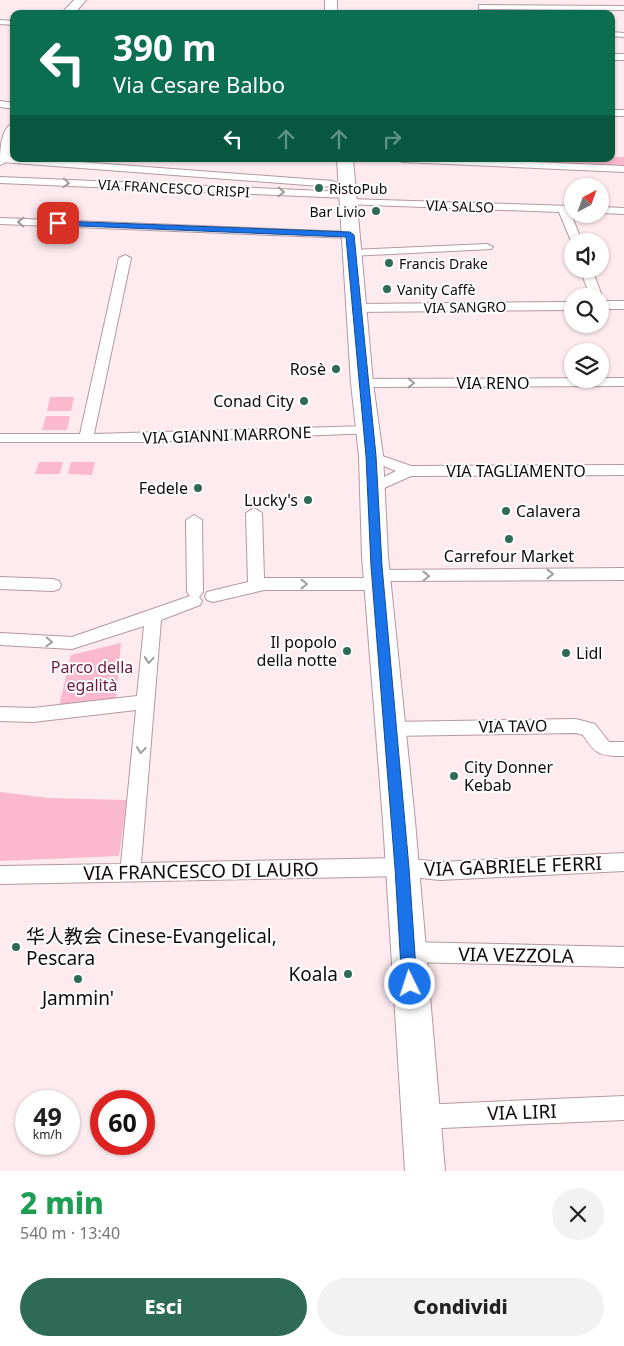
<!DOCTYPE html>
<html lang="it">
<meta charset="utf-8">
<style>
:root{--surface:#fff;--page:#f2f2f2;--text:#222;--muted:#767676;--accent:#2d6b57}
body{margin:0;font-family:"Noto Sans","Noto Sans SC",sans-serif;background:var(--page);color:var(--text);height:100vh;display:flex;flex-direction:column;font-size:19px;white-space:nowrap}
*{box-sizing:border-box;margin:0}
p{font-size:16px;color:var(--muted)}
.icon{flex:none;width:28px;height:28px;fill:none;stroke:currentColor;stroke-width:2;stroke-linecap:round;stroke-linejoin:round}
.map{position:relative;height:1171px;overflow:hidden}
.details{display:flex;flex-direction:column;background:var(--surface);flex:1}
.details>*{flex:none}
.guide{position:absolute;left:10px;top:10px;width:605px;height:152px;border-radius:10px;box-shadow:0 1px 4px #0004;background:#0b6e4f;color:#fff;overflow:hidden}
.needle{width:32px;rotate:41deg}
.controls{position:absolute;left:564px;top:178px;display:grid;gap:10px}
.controls a{display:grid;place-items:center;width:45px;height:45px;border-radius:50%;background:var(--surface);box-shadow:0 1px 4px #0004;font-size:25px}
.speed{position:absolute;left:15px;top:1090px;display:flex;gap:10px;font-size:25px;font-weight:700;text-align:center}
.speed>*{display:grid;place-content:center;width:65px;height:65px;border-radius:50%;background:var(--surface);box-shadow:0 1px 4px #0004;line-height:1}
.speed small{font-size:12px;font-weight:400}
.speed .limit{border:8px solid #d22;background:#fff;color:#111}
.pin{position:absolute;display:grid;place-items:center;width:42px;height:42px;color:#fff;margin:-21px;border-radius:10px;box-shadow:0 2px 8px #0006}
.me{position:absolute;width:55px;margin:-28px;rotate:356deg;stroke-linejoin:round;filter:drop-shadow(0 0 4px #0008)}
.turn{display:flex;align-items:center;gap:18px;height:105px;padding:0 20px;font-size:22px}
.turn .icon{width:65px;height:65px;stroke-width:2.5}
.turn b{display:block;font-size:35px;line-height:42px}
.lanes{display:flex;align-items:center;height:48px;padding:0 20px;background:#0003;justify-content:center;gap:25px;direction:ltr}
.lanes .off{opacity:.35}
.round{display:grid;place-items:center;flex:none;width:52px;height:52px;border-radius:26px;background:var(--page)}
.overview{display:flex;align-items:center;justify-content:space-between;height:85px;padding:0 20px}
h1{font-size:30px;font-weight:800;line-height:38px;color:#1e9e55}
.action{display:flex;gap:10px;margin-top:auto;padding:10px 20px}
.action a{flex:1;height:58px;border-radius:30px;background:var(--accent);color:#fff;font-size:20px;font-weight:800;line-height:58px;text-align:center}
.action a+a{background:var(--page);color:var(--text)}
.map>svg:first-child{display:block}
.green{fill:#fab9cf}
.lines{fill:none;stroke-linecap:round;stroke-linejoin:round}
.street-casing{stroke:#b399a1;stroke-width:2}
.secondary-casing{stroke:#b399a1;stroke-width:2}
.primary-casing{stroke:#b399a1;stroke-width:2}
.street{fill:#fff;fill-rule:evenodd}
.secondary{fill:#fff;fill-rule:evenodd}
.primary{fill:#fff;fill-rule:evenodd}
.oneway{stroke:#a09d9e}
.route{fill:#1a73e8;stroke:#114b97}
.poi-dot{fill:#2d6b57;stroke:#fefefe;stroke-width:2}
.labels{text-anchor:middle;dominant-baseline:central;stroke-width:4;stroke-linejoin:round;paint-order:stroke}
.far-street-label{font-size:14px;fill:#120a0d;stroke:#fefefe}
.far-poi-label{font-size:14px;fill:#120a0d;stroke:#fefefe;text-anchor:start}
.poi-label{font-size:16px;fill:#120a0d;stroke:#fefefe;text-anchor:end}
.street-label{font-size:16px;fill:#120a0d;stroke:#fefefe}
.park-label{font-size:16px;fill:#6b173e;stroke:#fefefe}
.near-street-label{font-size:19px;fill:#120a0d;stroke:#fefefe}
.near-poi-label{font-size:19px;fill:#120a0d;stroke:#fefefe;text-anchor:start}
</style>
<div class="map">
<svg width="624" height="1171" viewBox="0 0 624 1171">
<rect width="100%" height="100%" fill="#fdebf0"/>
<g class="green">
<polygon points="611,157 624,157 624,168 556,163 554,159 611,159"/>
<polygon points="50,397 74,397 71,411 47,411"/>
<polygon points="46,416 70,416 67,430 42,430"/>
<polygon points="39,462 63,462 60,474 35,474"/>
<polygon points="71,462 95,462 92,475 68,474"/>
<polygon points="121,643 116,700 59,706 71,655"/>
<polygon points="0,792 48,798 127,800 119,856 0,861"/>
</g>
<g class="lines">
<defs>
<g id="street">
<polygon points="479,5 624,6 624,10 482,9 479,9"/>
<polygon points="0,20 14,21 14,25 0,24"/>
<polygon points="611,32 624,33 624,37 611,36"/>
<rect x="611" y="54" width="13" height="6"/>
<polygon points="0,101 14,103 14,109 0,107"/>
<rect x="611" y="110" width="13" height="6"/>
<polygon points="0,156 333,181 338,184 333,187 1,162"/>
<polygon points="397,159 464,159 624,166 624,172 402,162"/>
<polygon points="0,177 347,192 352,195 347,198 0,183"/>
<polygon points="348,199 572,206 572,212 570,212 582,241 572,241 572,243 559,212 344,204 343,202"/>
<polygon points="600,207 624,208 624,214 600,213"/>
<polygon points="0,218 350,232 356,235 350,238 0,224"/>
<polygon points="487,244 493,247 491,249 351,256 345,253 351,250"/>
<polygon points="125,255 131,258 94,434 368,426 375,430 373,433 147,442 0,442 0,434 80,434 119,258"/>
<polygon points="580,269 592,269 602,296 600,299 600,296 590,296"/>
<rect x="600" y="301" width="24" height="8"/>
<polygon points="572,302 572,310 357,312 351,308 357,304"/>
<polygon points="624,378 624,386 362,387 355,383 362,379"/>
<polygon points="371,452 411,466 624,465 624,475 411,476 373,493 368,491 366,488 368,485 396,471 366,459 364,456"/>
<polygon points="254,508 262,513 264,578 370,578 369,576 371,572 377,570 624,568 624,580 385,581 386,584 384,588 378,590 264,590 213,602 207,600 205,596 207,592 248,582 246,513"/>
<polygon points="194,515 202,520 203,592 199,597 202,601 200,605 161,620 141,863 402,858 440,862 624,853 624,871 440,880 402,876 0,884 0,866 121,864 136,710 33,722 0,721 0,707 33,708 137,696 144,626 72,649 0,645 0,633 72,637 190,596 187,592 186,520"/>
<polygon points="0,577 53,579 59,581 61,585 59,589 53,591 0,589"/>
<path d="M 576,719 L 595,724 L 609,742 L 624,742 L 624,756 C 600,756 596,755 583,735 L 576,733 L 391,736 L 385,734 L 382,729 L 385,724 L 391,722 Z"/>
<polygon points="407,942 624,947 624,967 407,962 399,959 396,952 399,945"/>
<polygon points="624,1096 624,1120 420,1129 412,1125 408,1117 412,1109 420,1105"/>
</g>
<g id="secondary">
<polygon points="74,0 86,0 74,14 61,14"/>
<path d="M 14,123 C 14,136 16,161 0,165 C 0,153 0,127 14,123 Z"/>
</g>
<g id="primary">
<rect x="325" y="0" width="12" height="14"/>
<polygon points="337,159 353,159 373,383 383,456 388,556 415,821 445,1171 405,1171 383,821 362,556 359,456 351,383"/>
</g>
</defs>
<use href="#street" class="street-casing"/>
<use href="#secondary" class="secondary-casing"/>
<use href="#primary" class="primary-casing"/>
<use href="#street" class="street"/>
<use href="#secondary" class="secondary"/>
<use href="#primary" class="primary"/>
</g>
<defs><path id="oneway-chevron" d="M-2-3.5L2.5 0L-2 3.5" fill="none" stroke-width="1.6" stroke-linecap="round" stroke-linejoin="round" transform="scale(1.25)"/></defs>
<g class="oneway">
<use href="#oneway-chevron" transform="translate(66 183) rotate(3)"/>
<use href="#oneway-chevron" transform="translate(281 192) rotate(3)"/>
<use href="#oneway-chevron" transform="translate(21 222) rotate(-178)"/>
<use href="#oneway-chevron" transform="translate(411 383)"/>
<use href="#oneway-chevron" transform="translate(550 574)"/>
<use href="#oneway-chevron" transform="translate(426 576) rotate(-1)"/>
<use href="#oneway-chevron" transform="translate(304 584)"/>
<use href="#oneway-chevron" transform="translate(49 642) rotate(3)"/>
<use href="#oneway-chevron" transform="translate(149 660) rotate(95)"/>
<use href="#oneway-chevron" transform="translate(141 750) rotate(96)"/>
</g>
<polygon class="route" points="58,221 350,232 354,235 376,456 382,566 409,868 417,984 415,989 410,991 404,989 402,984 395,868 371,566 366,456 346,237 56,225 56,222"/>
<g class="poi-dot">
<circle cx="319" cy="188" r="5"/>
<circle cx="376" cy="211" r="5"/>
<circle cx="389" cy="263" r="5"/>
<circle cx="387" cy="289" r="5"/>
<circle cx="336" cy="369" r="5"/>
<circle cx="304" cy="401" r="5"/>
<circle cx="198" cy="488" r="5"/>
<circle cx="308" cy="500" r="5"/>
<circle cx="506" cy="511" r="5"/>
<circle cx="509" cy="539" r="5"/>
<circle cx="347" cy="651" r="5"/>
<circle cx="566" cy="653" r="5"/>
<circle cx="454" cy="776" r="5"/>
<circle cx="16" cy="947" r="5"/>
<circle cx="348" cy="974" r="5"/>
<circle cx="78" cy="979" r="5"/>
</g>
<g class="labels">
<g class="far-street-label">
<text transform="translate(174 188) rotate(3)">VIA FRANCESCO CRISPI</text>
<text transform="translate(460 206) rotate(2)">VIA SALSO</text>
<text transform="translate(465 307) rotate(-1)">VIA SANGRO</text>
</g>
<g class="far-poi-label">
<text x="329" y="188">RistoPub</text>
<text x="366" y="211" text-anchor="end">Bar Livio</text>
<text x="399" y="263">Francis Drake</text>
<text x="397" y="289">Vanity Caffè</text>
</g>
<g class="poi-label">
<text x="326" y="369">Rosè</text>
<text x="294" y="401">Conad City</text>
<text x="188" y="488">Fedele</text>
<text x="298" y="500">Lucky's</text>
<text x="516" y="511" text-anchor="start">Calavera</text>
<text x="509" y="556" text-anchor="middle">Carrefour Market</text>
<text x="337" y="642">Il popolo<tspan x="337" dy="18">della notte</tspan></text>
<text x="576" y="653" text-anchor="start">Lidl</text>
<text x="464" y="767" text-anchor="start">City Donner<tspan x="464" dy="18">Kebab</tspan></text>
</g>
<g class="street-label">
<text x="493" y="383">VIA RENO</text>
<text transform="translate(227 435) rotate(-2)">VIA GIANNI MARRONE</text>
<text x="516" y="471">VIA TAGLIAMENTO</text>
<text transform="translate(513 726) rotate(-1)">VIA TAVO</text>
</g>
<g class="park-label">
<text x="92" y="667">Parco della<tspan x="92" dy="18">egalità</tspan></text>
</g>
<g class="near-street-label">
<text transform="translate(513 866) rotate(-2)">VIA GABRIELE FERRI</text>
<text transform="translate(201 871) rotate(-1)">VIA FRANCESCO DI LAURO</text>
<text transform="translate(516 955) rotate(1)">VIA VEZZOLA</text>
<text transform="translate(522 1112) rotate(-2)">VIA LIRI</text>
</g>
<g class="near-poi-label">
<text x="26" y="936">华人教会 Cinese-Evangelical,<tspan x="26" dy="22">Pescara</tspan></text>
<text x="338" y="974" text-anchor="end">Koala</text>
<text x="78" y="998" text-anchor="middle">Jammin'</text>
</g>
</g>
</svg>
<div class="controls">
<a><svg class="needle" viewBox="-14 -14 28 28"><path d="M0-13l5 13h-10z" fill="#e53935"/><path d="M0 13l5-13h-10z" fill="#767676"/></svg></a>
<a><svg class="icon" aria-label="sound" viewBox="0 0 24 24"><path d="M4 9h4l5-4v14l-5-4H4zM17 9q2 3 0 6"/></svg></a>
<a><svg class="icon" aria-label="search" viewBox="0 0 24 24"><circle cx="10" cy="10" r="6"/><path d="M15 15l6 6"/></svg></a>
<a><svg class="icon" aria-label="layers" viewBox="0 0 24 24"><path d="M12 4l9 5-9 5-9-5zM3 14l9 5 9-5"/></svg></a>
</div>
<div class="speed"><div>49<small>km/h</small></div><div class="limit">60</div></div>
<div class="pin" style="left:58px;top:223px;background:#d93025"><svg class="icon" aria-label="arrive" viewBox="0 0 24 24"><path d="M6 21V4h12l-3 4 3 4H6"/></svg></div>
<svg class="me" style="left:410px;top:984px" viewBox="-20 -20 40 40"><circle r="17" fill="#1a73e8" stroke="#fff" stroke-width="3"/><path d="M0-11L8 9 0 5-8 9z" fill="#fff"/></svg>
<div class="guide">
<div class="turn"><svg class="icon" aria-label="left" viewBox="0 0 24 24"><path d="M17 20v-9H6M10 6l-5 5 5 5"/></svg><div><b>390 m</b>Via Cesare Balbo</div></div>
<div class="lanes"><svg class="icon" aria-label="left" viewBox="0 0 24 24"><path d="M17 20v-9H6M10 6l-5 5 5 5"/></svg><svg class="icon off" aria-label="ahead" viewBox="0 0 24 24"><path d="M12 20V5M6 11l6-6 6 6"/></svg><svg class="icon off" aria-label="ahead" viewBox="0 0 24 24"><path d="M12 20V5M6 11l6-6 6 6"/></svg><svg class="icon off" aria-label="right" viewBox="0 0 24 24"><path d="M7 20v-9h11M14 6l5 5-5 5"/></svg></div>
</div>
</div>
<section class="details">
<div class="overview"><div><h1>2 min</h1><p>540 m · 13:40</p></div><a class="round"><svg class="icon" aria-label="close" viewBox="0 0 24 24"><path d="M6 6l12 12M18 6L6 18"/></svg></a></div>
<div class="action"><a>Esci</a><a>Condividi</a></div>
</section>
